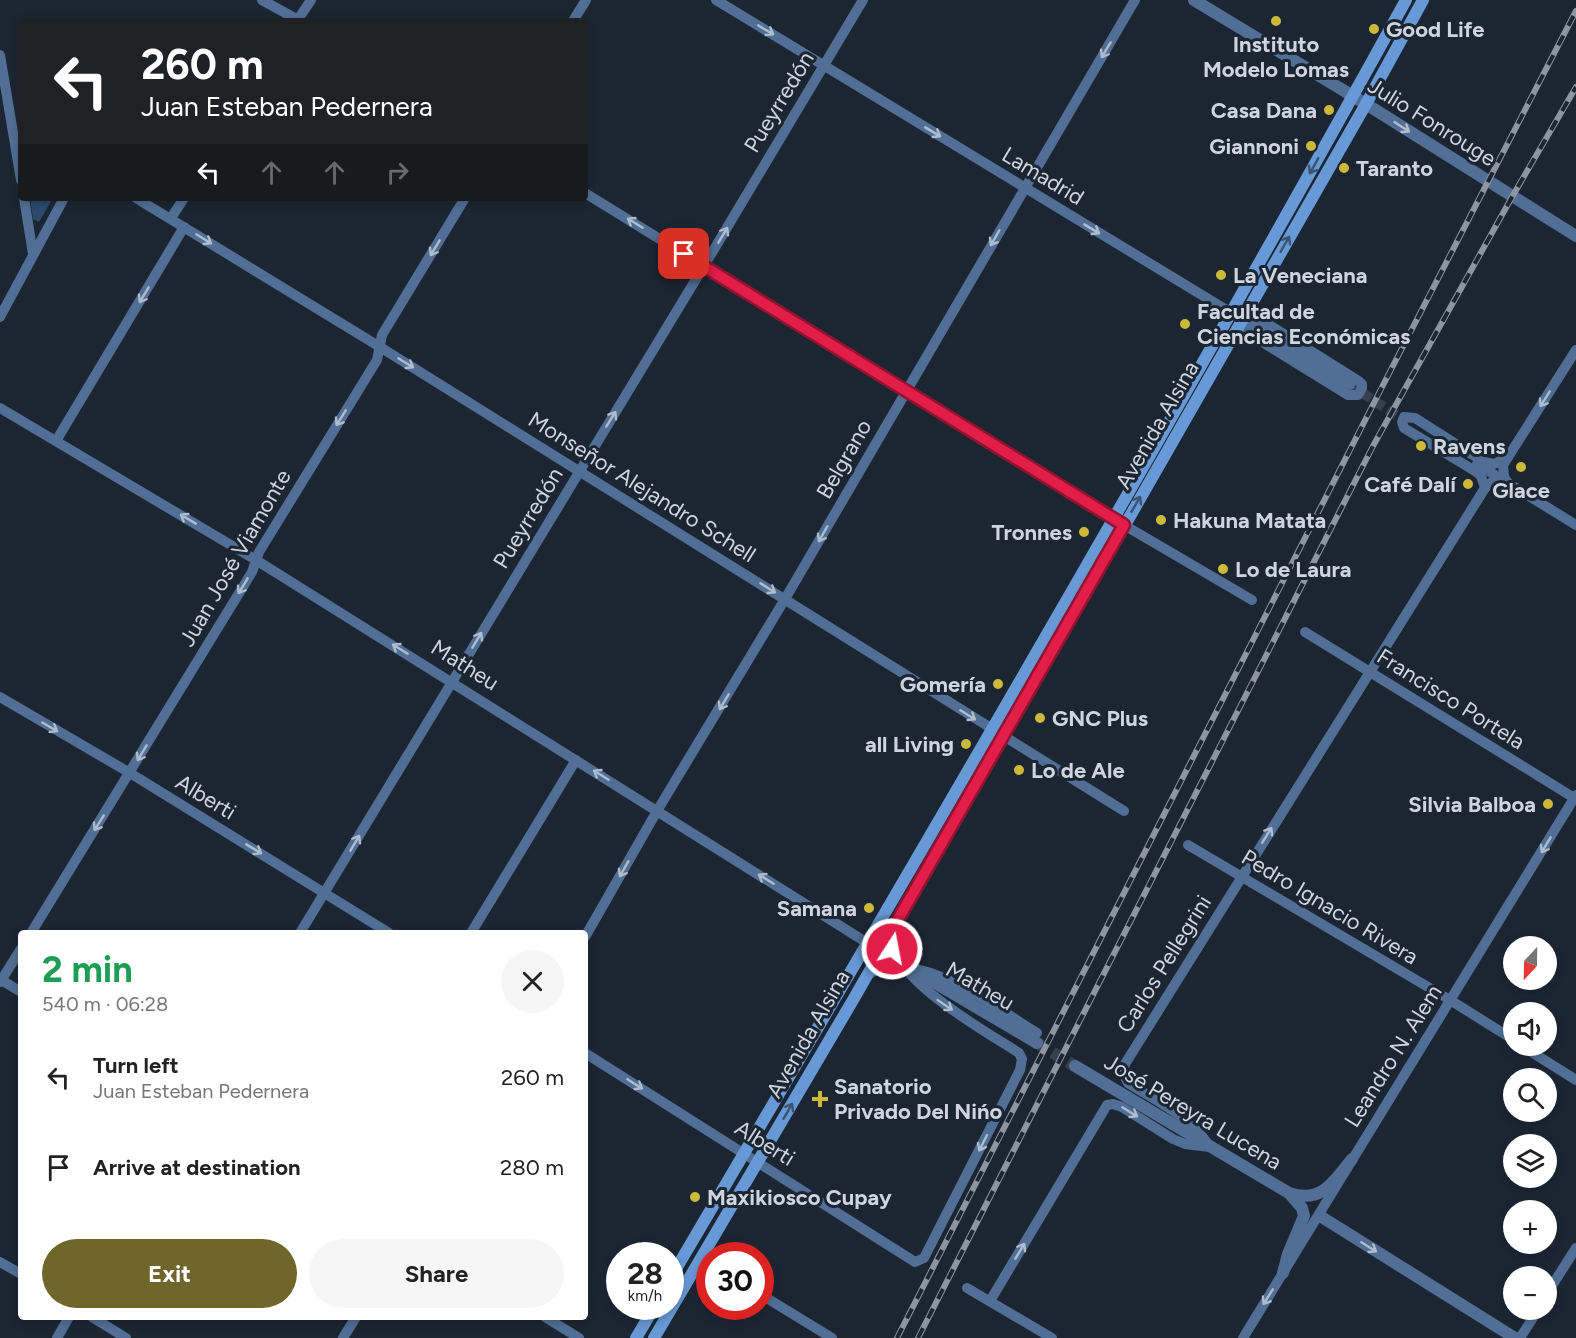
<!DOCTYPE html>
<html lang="en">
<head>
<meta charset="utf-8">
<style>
  :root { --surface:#fff; --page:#f6f6f6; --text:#222; --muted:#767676; --accent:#6f662c }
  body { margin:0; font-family:Figtree,sans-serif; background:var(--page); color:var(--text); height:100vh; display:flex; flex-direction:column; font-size:22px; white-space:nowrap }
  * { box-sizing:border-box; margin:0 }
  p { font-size:20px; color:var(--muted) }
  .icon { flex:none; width:33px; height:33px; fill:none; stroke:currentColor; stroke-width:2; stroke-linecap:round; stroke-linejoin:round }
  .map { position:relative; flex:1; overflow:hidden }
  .sheet { position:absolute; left:18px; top:930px; width:570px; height:390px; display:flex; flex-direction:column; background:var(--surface); border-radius:6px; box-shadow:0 3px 9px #0003 }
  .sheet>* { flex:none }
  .guide { position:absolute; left:18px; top:18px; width:570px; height:183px; border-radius:6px; box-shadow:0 3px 9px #0003; background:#202124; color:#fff; overflow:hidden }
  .needle { width:39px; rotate:202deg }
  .fabs { position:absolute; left:1503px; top:936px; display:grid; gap:12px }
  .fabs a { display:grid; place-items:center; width:54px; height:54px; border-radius:50%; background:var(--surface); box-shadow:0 3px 9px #0003; font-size:30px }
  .speed { position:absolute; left:606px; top:1242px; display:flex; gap:12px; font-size:30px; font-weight:700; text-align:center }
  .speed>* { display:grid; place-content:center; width:78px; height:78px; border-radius:50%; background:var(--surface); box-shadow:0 3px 9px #0003; line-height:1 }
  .speed small { font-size:15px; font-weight:400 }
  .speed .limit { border:9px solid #d22; background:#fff; color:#111 }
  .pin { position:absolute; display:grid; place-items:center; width:51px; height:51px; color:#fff; margin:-26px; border-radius:12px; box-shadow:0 3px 9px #0006 }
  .me { position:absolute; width:66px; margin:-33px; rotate:11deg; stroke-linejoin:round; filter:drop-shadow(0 0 4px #0008) }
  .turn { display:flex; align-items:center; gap:21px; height:126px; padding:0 24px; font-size:27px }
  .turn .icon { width:78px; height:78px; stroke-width:2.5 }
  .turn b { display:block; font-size:42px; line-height:51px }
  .lanes { display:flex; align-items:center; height:57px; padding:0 24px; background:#0003; justify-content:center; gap:30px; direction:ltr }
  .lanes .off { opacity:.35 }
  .round { display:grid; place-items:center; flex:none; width:63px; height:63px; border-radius:32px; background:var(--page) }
  .summary { display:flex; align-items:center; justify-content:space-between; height:102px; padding:0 24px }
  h1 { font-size:36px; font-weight:700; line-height:45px; color:#1e9e55 }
  .action { display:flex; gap:12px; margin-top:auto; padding:12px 24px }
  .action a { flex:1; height:69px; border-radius:36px; background:var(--accent); color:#fff; font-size:24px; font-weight:700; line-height:69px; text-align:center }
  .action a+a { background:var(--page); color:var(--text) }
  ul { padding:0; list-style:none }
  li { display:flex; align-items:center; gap:18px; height:90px; padding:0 24px }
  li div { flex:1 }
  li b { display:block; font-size:22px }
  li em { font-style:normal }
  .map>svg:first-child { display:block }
  .green { fill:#2d496d }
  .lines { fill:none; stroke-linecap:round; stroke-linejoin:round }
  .minor-tunnel { stroke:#37404d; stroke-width:10; stroke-dasharray:10 5; stroke-linecap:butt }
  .tertiary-tunnel { stroke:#37404d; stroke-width:12; stroke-dasharray:12 6; stroke-linecap:butt }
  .minor { stroke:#516f96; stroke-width:10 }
  .tertiary { stroke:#516f96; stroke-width:12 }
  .secondary { stroke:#6799d6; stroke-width:12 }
  .rail-casing { stroke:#8d95a0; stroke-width:6 }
  .rail { stroke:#1c2633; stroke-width:4; stroke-dasharray:11; stroke-linecap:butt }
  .oneway { stroke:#afbccc }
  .oneway2 { stroke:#3a5474 }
  .route-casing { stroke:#92132f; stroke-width:15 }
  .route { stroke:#e11d48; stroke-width:10 }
  .poi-dot { fill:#cdb938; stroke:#1c2633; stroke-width:2 }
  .labels { text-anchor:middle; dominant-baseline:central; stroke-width:6; stroke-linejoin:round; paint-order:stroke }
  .poi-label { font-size:22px; font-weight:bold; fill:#ced5de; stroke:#1c2633; text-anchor:start }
  .street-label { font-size:22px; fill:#ced5de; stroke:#1c2633 }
</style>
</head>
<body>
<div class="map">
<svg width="1576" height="1338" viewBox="0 0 1576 1338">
  <rect width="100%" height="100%" fill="#1c2633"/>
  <polygon class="green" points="30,198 53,198 39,222 33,219"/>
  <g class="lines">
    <polyline class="minor-tunnel" points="1350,385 1410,424"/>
    <polyline class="tertiary-tunnel" points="1037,1043 1075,1066"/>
    <g class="minor">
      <polyline points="262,0 300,21"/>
      <polyline points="716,0 1350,385"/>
      <polyline points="297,21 311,0"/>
      <polyline points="573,21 586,0"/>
      <polyline points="0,55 21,180"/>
      <polyline points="585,193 1124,525 1252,600"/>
      <polyline points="24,198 33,254"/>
      <polyline points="136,198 380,347 1124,811"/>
      <polyline points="171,218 184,198"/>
      <polyline points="0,317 64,198"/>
      <polyline points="1238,327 1348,395 1358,395 1362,388 1362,384 1357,380 1247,311"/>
      <polyline points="0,408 256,560 869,944"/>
      <polyline points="56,441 184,227"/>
      <polyline points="1477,464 1576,525"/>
      <polyline points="1508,483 1504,477 1503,465 1576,350"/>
      <polyline points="1485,488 1481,476 1475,471 1404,428 1402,422 1404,417 1415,418 1484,462 1494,464 1508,457"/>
      <polyline points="1305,632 1576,799"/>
      <polyline points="0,697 130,773 389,933"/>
      <polyline points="1188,845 1450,1000 1514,1040"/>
      <polyline points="31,933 252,572 259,552 377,360 382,335 465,198"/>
      <polyline points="300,933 704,266 863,0"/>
      <polyline points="471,933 576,760"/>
      <polyline points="585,937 657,811 785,599 1135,0"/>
      <path d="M 867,975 C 917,945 994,1007 1037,1033"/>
      <polyline points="0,979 21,992"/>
      <polyline points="0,982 21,949"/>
      <polyline points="1522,1046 1576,1080"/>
      <path d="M 585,1053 L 915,1262 L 924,1258 L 1020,1070 L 1022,1059 L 1019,1053 C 987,1032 882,975 892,931"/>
      <path d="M 1208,1144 C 1189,1116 1156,1101 1128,1083 L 1123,1073 L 1125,1064 L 1485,488 L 1493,481 L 1509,484"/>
      <polyline points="701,1258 710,1263"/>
      <polyline points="0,1262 21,1274"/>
      <polyline points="967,1288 1052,1338"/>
      <polyline points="760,1294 832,1338"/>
      <polyline points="1546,1295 1576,1248"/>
      <polyline points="990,1301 1107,1105 1113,1104 1122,1107 1173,1139 1185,1144 1210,1147"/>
      <polyline points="92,1317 126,1338"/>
      <polyline points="545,1317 579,1338"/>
      <polyline points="57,1338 69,1317"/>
      <polyline points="343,1338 356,1317"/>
      <polyline points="1243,1338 1576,795"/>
      <polyline points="1520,1338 1538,1310"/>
    </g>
    <g class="tertiary">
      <polyline points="1194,0 1366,104 1576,236"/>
      <polyline points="869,944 1037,1043"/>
      <path d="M 1075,1066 L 1289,1193 C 1322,1204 1333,1182 1352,1159"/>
      <polyline points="1320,1216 1515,1338"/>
      <polyline points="1283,1273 1288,1254 1304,1216 1302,1208 1290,1194"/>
    </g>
    <g class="secondary">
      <path d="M 670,1279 C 920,855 1168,431 1406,0"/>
      <polyline points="636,1338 655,1306"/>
      <polyline points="654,1338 853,1000 1366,104 1423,0"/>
    </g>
    <g class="rail-casing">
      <g id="rail">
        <polyline points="897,1338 1380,391 1576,11"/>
        <polyline points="918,1338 1373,446 1512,197 1576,87"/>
      </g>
    </g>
    <use href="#rail" class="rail"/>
  </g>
  <defs><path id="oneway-shaft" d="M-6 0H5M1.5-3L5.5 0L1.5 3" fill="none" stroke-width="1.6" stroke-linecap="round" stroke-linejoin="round" transform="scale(1.5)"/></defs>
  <g class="oneway">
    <use href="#oneway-shaft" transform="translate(766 30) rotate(31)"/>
    <use href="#oneway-shaft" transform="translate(1106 50) rotate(121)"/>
    <use href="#oneway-shaft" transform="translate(1402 127) rotate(33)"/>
    <use href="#oneway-shaft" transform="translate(933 132) rotate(31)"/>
    <use href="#oneway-shaft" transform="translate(635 223) rotate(-148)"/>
    <use href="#oneway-shaft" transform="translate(1092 229) rotate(31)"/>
    <use href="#oneway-shaft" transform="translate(723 235) rotate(-59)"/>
    <use href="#oneway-shaft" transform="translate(995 238) rotate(120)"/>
    <use href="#oneway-shaft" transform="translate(204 239) rotate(32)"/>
    <use href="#oneway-shaft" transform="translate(435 248) rotate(121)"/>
    <use href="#oneway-shaft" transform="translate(144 295) rotate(121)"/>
    <use href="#oneway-shaft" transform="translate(406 363) rotate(32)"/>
    <use href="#oneway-shaft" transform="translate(1545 399) rotate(122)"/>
    <use href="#oneway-shaft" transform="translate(341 418) rotate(122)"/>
    <use href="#oneway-shaft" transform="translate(611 419) rotate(-58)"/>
    <use href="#oneway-shaft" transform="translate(188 519) rotate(-149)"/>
    <use href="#oneway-shaft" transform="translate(823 534) rotate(120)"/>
    <use href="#oneway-shaft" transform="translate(243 586) rotate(121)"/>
    <use href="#oneway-shaft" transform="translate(768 588) rotate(32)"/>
    <use href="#oneway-shaft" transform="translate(477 640) rotate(-59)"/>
    <use href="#oneway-shaft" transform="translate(400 649) rotate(-148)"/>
    <use href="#oneway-shaft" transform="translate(724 702) rotate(121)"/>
    <use href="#oneway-shaft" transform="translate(968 715) rotate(32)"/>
    <use href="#oneway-shaft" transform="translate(50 727) rotate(30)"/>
    <use href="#oneway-shaft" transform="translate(142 753) rotate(121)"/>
    <use href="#oneway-shaft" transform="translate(601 775) rotate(-148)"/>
    <use href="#oneway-shaft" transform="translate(99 823) rotate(122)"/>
    <use href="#oneway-shaft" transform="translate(1267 835) rotate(-58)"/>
    <use href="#oneway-shaft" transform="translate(355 843) rotate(-59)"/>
    <use href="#oneway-shaft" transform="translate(1546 845) rotate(121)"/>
    <use href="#oneway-shaft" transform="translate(254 849) rotate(31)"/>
    <use href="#oneway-shaft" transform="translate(624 869) rotate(120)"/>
    <use href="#oneway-shaft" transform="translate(766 879) rotate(-148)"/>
    <use href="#oneway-shaft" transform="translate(945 1005) rotate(34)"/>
    <use href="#oneway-shaft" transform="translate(635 1084) rotate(32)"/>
    <use href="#oneway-shaft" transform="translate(1130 1112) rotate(32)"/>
    <use href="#oneway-shaft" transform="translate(983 1143) rotate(117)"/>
    <use href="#oneway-shaft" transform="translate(1369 1247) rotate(32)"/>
    <use href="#oneway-shaft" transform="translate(1020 1251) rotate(-59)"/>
    <use href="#oneway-shaft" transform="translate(1268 1297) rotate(122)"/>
  </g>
  <g class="oneway2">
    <use href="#oneway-shaft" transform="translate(1314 166) rotate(119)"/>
    <use href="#oneway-shaft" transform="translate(1285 244) rotate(-60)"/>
    <use href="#oneway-shaft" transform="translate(1136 504) rotate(-60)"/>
    <use href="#oneway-shaft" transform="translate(788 1111) rotate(-60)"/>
  </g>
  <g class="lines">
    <g class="route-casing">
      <path id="route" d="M 684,254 L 1124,525 L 900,916 C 893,928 889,936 892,949"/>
    </g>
    <use href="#route" class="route"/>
  </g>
  <g class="poi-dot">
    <circle cx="1276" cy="21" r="6"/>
    <circle cx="1374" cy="29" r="6"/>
    <circle cx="1329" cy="110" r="6"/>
    <circle cx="1311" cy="146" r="6"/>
    <circle cx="1344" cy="168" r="6"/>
    <circle cx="1221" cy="275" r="6"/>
    <circle cx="1185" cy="324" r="6"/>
    <circle cx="1421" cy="446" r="6"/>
    <circle cx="1521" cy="467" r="6"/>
    <circle cx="1468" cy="484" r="6"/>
    <circle cx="1161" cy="520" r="6"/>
    <circle cx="1084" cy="532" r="6"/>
    <circle cx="1223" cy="569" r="6"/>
    <circle cx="998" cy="684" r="6"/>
    <circle cx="1040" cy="718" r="6"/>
    <circle cx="966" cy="744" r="6"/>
    <circle cx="1019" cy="770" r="6"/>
    <circle cx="1548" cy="804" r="6"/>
    <circle cx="869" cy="908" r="6"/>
    <path d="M817 1090h6v6h6v6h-6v6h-6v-6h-6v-6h6z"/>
    <circle cx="695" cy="1197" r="6"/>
  </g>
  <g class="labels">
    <g class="poi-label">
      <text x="1386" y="29">Good Life</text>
      <text x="1276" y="44" text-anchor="middle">Instituto<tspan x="1276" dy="25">Modelo Lomas</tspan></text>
      <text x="1317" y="110" text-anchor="end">Casa Dana</text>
      <text x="1299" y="146" text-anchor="end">Giannoni</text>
      <text x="1356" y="168">Taranto</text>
      <text x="1233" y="275">La Veneciana</text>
      <text x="1197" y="311">Facultad de<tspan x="1197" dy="25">Ciencias Económicas</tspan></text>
      <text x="1433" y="446">Ravens</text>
      <text x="1456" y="484" text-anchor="end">Café Dalí</text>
      <text x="1521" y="490" text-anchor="middle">Glace</text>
      <text x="1173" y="520">Hakuna Matata</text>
      <text x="1072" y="532" text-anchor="end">Tronnes</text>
      <text x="1235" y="569">Lo de Laura</text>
      <text x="986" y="684" text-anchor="end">Gomería</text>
      <text x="1052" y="718">GNC Plus</text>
      <text x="954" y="744" text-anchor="end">all Living</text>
      <text x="1031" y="770">Lo de Ale</text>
      <text x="1536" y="804" text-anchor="end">Silvia Balboa</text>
      <text x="857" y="908" text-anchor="end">Samana</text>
      <text x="834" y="1086">Sanatorio<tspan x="834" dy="25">Privado Del Nińo</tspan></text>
      <text x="707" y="1197">Maxikiosco Cupay</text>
    </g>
    <g class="street-label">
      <text transform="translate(779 102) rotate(-59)">Pueyrredón</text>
      <text transform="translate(1432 122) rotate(32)">Julio Fonrouge</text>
      <text transform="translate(1043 176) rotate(31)">Lamadrid</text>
      <text transform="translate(1157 425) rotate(-60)">Avenida Alsina</text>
      <text transform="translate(844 459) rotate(-60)">Belgrano</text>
      <text transform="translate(642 487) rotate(32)">Monseñor Alejandro Schell</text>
      <text transform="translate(528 518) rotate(-59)">Pueyrredón</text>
      <text transform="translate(235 558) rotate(-60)">Juan José Viamonte</text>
      <text transform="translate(465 665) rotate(32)">Matheu</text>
      <text transform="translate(1451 699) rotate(32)">Francisco Portela</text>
      <text transform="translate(206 797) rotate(31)">Alberti</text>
      <text transform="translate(1330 907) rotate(31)">Pedro Ignacio Rivera</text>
      <text transform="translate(1164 964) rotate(-58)">Carlos Pellegrini</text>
      <text transform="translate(980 986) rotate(30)">Matheu</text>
      <text transform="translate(808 1034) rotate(-60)">Avenida Alsina</text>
      <text transform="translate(1393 1056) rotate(-58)">Leandro N. Alem</text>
      <text transform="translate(1193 1112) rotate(31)">José Pereyra Lucena</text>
      <text transform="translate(765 1143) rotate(32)">Alberti</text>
    </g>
  </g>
</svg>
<div class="fabs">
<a><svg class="needle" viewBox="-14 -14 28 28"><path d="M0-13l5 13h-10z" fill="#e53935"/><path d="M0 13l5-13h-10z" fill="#767676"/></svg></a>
<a><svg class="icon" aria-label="sound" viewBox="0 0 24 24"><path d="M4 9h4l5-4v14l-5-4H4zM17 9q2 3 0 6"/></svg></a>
<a><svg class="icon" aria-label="search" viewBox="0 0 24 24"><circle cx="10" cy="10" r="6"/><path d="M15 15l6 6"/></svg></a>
<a><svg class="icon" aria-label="layers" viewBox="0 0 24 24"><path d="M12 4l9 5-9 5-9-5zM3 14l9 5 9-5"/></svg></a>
<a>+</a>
<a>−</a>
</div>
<div class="speed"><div>28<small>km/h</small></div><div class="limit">30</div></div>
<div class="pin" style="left:684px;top:254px;background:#d93025"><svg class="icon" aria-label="arrive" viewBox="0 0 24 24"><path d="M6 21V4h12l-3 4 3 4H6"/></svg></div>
<svg class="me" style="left:892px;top:949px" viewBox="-20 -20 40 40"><circle r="17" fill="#e11d48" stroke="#fff" stroke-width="3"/><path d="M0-11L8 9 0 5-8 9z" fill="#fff"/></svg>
<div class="guide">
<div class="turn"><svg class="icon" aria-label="left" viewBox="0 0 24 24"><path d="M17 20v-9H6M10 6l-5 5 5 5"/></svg><div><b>260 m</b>Juan Esteban Pedernera</div></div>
<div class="lanes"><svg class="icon" aria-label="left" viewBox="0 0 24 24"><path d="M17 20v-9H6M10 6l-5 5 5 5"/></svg><svg class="icon off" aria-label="ahead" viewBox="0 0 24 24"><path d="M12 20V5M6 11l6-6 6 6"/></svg><svg class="icon off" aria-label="ahead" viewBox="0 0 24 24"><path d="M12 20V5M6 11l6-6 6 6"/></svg><svg class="icon off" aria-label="right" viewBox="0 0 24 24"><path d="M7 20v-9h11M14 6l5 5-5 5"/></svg></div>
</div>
<section class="sheet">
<div class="summary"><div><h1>2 min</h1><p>540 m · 06:28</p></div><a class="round"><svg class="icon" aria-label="close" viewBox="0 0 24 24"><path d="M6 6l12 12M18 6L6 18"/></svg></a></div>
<ul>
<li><svg class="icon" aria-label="left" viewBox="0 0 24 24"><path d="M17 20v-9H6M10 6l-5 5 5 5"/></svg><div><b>Turn left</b><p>Juan Esteban Pedernera</p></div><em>260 m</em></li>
<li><svg class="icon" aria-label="arrive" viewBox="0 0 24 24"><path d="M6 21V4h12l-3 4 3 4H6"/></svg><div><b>Arrive at destination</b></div><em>280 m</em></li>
</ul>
<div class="action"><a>Exit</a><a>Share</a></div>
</section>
</div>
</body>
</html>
